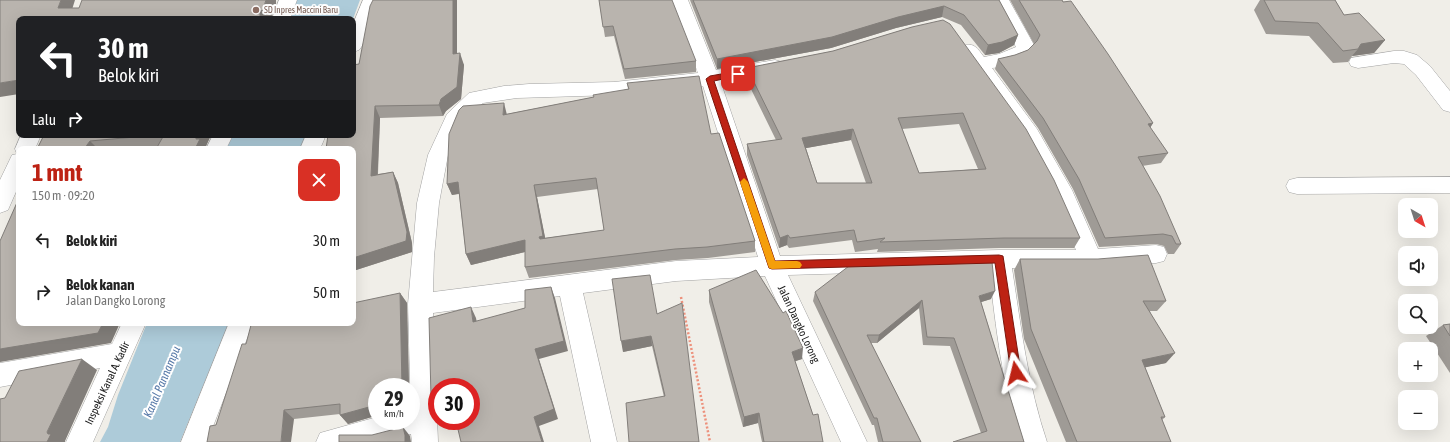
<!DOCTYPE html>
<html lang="id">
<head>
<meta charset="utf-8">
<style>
  :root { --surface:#fff; --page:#f2f2f2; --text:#222; --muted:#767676; --accent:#bd2214 }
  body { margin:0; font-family:"Asap Condensed",sans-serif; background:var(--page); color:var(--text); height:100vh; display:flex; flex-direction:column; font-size:15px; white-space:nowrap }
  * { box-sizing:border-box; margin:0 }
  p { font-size:13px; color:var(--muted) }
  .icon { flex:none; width:22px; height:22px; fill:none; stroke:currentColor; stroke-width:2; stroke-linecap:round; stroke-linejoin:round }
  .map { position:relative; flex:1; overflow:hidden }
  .drawer { position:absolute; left:16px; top:146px; width:340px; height:180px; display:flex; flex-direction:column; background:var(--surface); border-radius:8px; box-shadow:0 4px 16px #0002 }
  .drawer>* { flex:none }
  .hud { position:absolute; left:16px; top:16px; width:340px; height:122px; border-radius:8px; box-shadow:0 4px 16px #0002; background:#202124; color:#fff; overflow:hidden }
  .needle { width:26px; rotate:141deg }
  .buttons { position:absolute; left:1398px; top:198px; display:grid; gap:8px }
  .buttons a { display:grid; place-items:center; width:40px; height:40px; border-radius:8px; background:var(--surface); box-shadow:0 4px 16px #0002; font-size:20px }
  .speed { position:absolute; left:368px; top:378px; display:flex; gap:8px; font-size:20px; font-weight:700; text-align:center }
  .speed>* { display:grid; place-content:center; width:52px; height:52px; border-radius:50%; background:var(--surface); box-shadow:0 4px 16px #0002; line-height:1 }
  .speed small { font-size:10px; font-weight:400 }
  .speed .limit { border:6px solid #d22; background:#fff; color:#111 }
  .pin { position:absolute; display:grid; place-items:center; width:34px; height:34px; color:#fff; margin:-17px; border-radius:8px; box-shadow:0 2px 6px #0006 }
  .me { position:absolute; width:44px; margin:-22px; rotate:350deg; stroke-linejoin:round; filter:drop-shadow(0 0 3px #0008) }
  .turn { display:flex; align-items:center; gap:14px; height:84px; padding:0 16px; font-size:18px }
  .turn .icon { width:52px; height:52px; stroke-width:2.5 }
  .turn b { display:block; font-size:28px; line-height:34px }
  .then { display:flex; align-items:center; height:38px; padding:0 16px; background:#0003; gap:8px; font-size:15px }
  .round { display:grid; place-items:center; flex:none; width:42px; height:42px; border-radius:8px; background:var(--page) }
  .headline { display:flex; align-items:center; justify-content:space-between; height:68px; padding:0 16px }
  h1 { font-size:24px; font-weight:700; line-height:30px; color:var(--accent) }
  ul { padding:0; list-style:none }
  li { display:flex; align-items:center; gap:12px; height:52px; padding:0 16px }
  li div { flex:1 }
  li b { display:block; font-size:15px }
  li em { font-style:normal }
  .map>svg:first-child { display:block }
  .water { fill:#adcbd9 }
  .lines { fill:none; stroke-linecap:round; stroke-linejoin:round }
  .minor-casing { stroke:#a2a2a2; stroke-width:1 }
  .path { stroke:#ed917c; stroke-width:2.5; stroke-dasharray:2 2; stroke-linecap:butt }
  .minor { fill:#fff; fill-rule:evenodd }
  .wall { fill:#9f9b96; fill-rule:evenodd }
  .shaded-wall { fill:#827e7a }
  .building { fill:#b9b4ae; stroke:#827e7a; fill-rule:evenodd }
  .route { fill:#bd2214; stroke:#7b160d }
  .slow { fill:#f59e0b }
  .education-dot { fill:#8d6e63; stroke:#fff; stroke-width:1.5 }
  .labels { text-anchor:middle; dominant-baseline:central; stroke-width:4; stroke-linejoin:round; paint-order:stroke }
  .far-education-label { font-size:9px; fill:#785e54; stroke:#fff; text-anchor:start }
  .street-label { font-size:11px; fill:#212121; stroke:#fff }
  .water-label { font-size:12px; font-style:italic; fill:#5578a8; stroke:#fff }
</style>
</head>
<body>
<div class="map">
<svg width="1450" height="442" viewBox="0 0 1450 442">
  <rect width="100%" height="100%" fill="#f0eee8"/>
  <g class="water">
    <polygon points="295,0 360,0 353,19 286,19"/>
    <polygon points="233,135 307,135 301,149 226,149"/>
    <polygon points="147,323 229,323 180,442 100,442 108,427 118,395"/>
  </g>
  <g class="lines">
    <g class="minor-casing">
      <g id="minor">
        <polygon points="279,0 297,0 290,19 272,19"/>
        <polygon points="363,0 381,0 362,46 359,50 353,52 353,24"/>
        <path d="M 670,0 L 688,0 L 716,70 L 775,60 L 782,62 L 784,66 L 782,70 L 775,72 L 721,83 L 780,256 L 999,250 L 1076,250 L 1050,190 L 1022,138 L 960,50 L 963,46 C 974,42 977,48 984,57 L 999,54 L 1016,47 L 991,0 L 1009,0 L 1034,45 C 1031,61 1006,66 992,68 L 1037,129 L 1072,190 L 1098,249 L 1156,245 L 1164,247 L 1167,254 L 1164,261 L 1156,263 L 1091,268 L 1012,268 C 1021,327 1028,386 1047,442 L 1021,442 C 1002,385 996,328 989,269 L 788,275 L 867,442 L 841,442 L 765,276 L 676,281 L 583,293 L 617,442 L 591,442 L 560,296 L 433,313 L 438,442 L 412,442 L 411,434 L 379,442 L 316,442 L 320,433 L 377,417 L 377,421 L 411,421 L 408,304 L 417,203 L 428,155 L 447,114 L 469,93 L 504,86 L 529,84 L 614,82 L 698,73 ZM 703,86 L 758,257 L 676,261 L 433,292 L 434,257 L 439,203 L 448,155 L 462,123 L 483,103 L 517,98 L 614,95 Z"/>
        <polygon points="1394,51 1404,51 1417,55 1430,66 1450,91 1450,112 1443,110 1416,75 1404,64 1394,63 1358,68 1351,66 1349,62 1351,58"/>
        <polygon points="21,135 41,135 35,149 19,149 19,185 8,210 0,213 0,180 12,155 17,154 15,149"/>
        <polygon points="213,135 233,135 226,149 206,149"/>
        <polygon points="306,135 326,135 320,149 300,149"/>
        <polygon points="1450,177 1450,193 1297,194 1289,192 1286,186 1289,180 1297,178"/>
        <polygon points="122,323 146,323 93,442 66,442 100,368 0,387 0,363 112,344"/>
        <polygon points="229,323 253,323 207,442 181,442"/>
      </g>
    </g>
    <polyline class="path" points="681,297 710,442"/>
    <use href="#minor" class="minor"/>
  </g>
  <g class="wall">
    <polygon points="599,0 696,61 696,72 625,79 614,36 605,37"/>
    <polygon points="690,0 999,0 1018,35 1014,45 999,53 985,55 961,25 942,17 896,28 831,48 717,69"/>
    <polygon points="1010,0 1062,0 1153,123 1150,128 1168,153 1161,163 1142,166 1181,244 1174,254 1168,254 1164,246 1156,244 1099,247 1073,189 1038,128 995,69 998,59 1015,55 1028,50 1034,44"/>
    <polygon points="1260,0 1335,0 1344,15 1385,40 1374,53 1352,56 1348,62 1333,63 1309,36 1266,34 1254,10"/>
    <path d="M 912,27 L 1080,238 L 1074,248 L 999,248 L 877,252 L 878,249 L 855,252 L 852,240 L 789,248 L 787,245 L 779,248 L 747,155 L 747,144 L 776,140 L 746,79 L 747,68 L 833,51 ZM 959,124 L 978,169 L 919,173 L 902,129 ZM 851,140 L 866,183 L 817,183 L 806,148 Z"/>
    <polygon points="457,54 464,65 461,99 446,111 443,116 380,118 378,174 393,172 398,183 412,243 412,252 353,271 359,64"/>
    <path d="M 627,83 L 711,134 L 755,241 L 755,252 L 708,258 L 676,260 L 529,278 L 525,267 L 525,252 L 471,265 L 466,254 L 459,194 L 452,195 L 447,184 L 507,114 L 594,97 L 628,89 ZM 598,189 L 604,230 L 545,238 L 537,197 Z"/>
    <polygon points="44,135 211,135 206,146 208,149 156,149 157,147 139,149 37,149"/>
    <polygon points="1020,259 1166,301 1157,311 1150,311 1166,363 1145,367 1165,417 1162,420 1171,442 1066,442 1024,339 1014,270"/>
    <polygon points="709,290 802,359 795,361 813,415 823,442 762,442 758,423 743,427 709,302"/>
    <polygon points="815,292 991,299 981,302 1024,442 981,433 950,346 923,345 919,308 877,343 871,343 921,442 878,442 874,425 872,425 813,301"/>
    <polygon points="400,293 407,303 409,387 377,387 377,418 375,416 348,424 340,415 340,414 294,419 216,425 246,344"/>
    <polygon points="657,314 699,442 664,397 652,346 623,352"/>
    <polygon points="1450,324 1450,373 1426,336 1443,325"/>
  </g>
  <g class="shaded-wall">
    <polygon points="61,0 75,0 69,19 58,8"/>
    <polygon points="266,0 276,0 276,4 272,15 275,19 260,19 260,11 264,6"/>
    <polygon points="453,0 457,0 457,66 453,54"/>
    <polygon points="944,6 942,17 896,28 831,48 717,69 717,59"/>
    <polygon points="1018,35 1014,45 999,53 985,55 988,45"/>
    <polygon points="1385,40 1374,53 1352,56 1358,49 1361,44"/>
    <polygon points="460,53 464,65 461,99 446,111 443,116 439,105"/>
    <polygon points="19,80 19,94 0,97 0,83"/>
    <polygon points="504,103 507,115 503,115"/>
    <polygon points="375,106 380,118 377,187 371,176"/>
    <polygon points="1153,123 1146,134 1148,124"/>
    <polygon points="853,129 851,140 801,149 802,138"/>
    <polygon points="196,135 211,135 206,146 208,149 195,149 196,137"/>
    <polygon points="90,141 98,149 85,149 87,145"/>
    <polygon points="393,172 398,183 412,243 412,252 353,271 353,258"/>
    <polygon points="458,182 462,193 452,195 447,184"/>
    <polygon points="534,185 537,197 547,247 543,248 539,237"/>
    <polygon points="788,235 787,245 779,248 780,238"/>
    <polygon points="525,240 529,251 471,265 466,254"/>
    <polygon points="551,287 555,298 568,351 539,359 558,419 539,426 544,442 542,442 534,417 535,349"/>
    <polygon points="995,291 991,299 975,304 979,296"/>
    <polygon points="400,293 407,303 409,387 402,387"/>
    <polygon points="922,300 919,308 877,343 879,335"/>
    <polygon points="471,307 476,318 479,333 473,322"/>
    <polygon points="103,323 120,323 111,343 0,362 0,349"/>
    <polygon points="651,336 652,346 623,352 621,341"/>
    <polygon points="803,348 802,359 790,363 792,352"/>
    <polygon points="1175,353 1166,363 1133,370 1142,360"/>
    <polygon points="82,359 97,370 65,441 65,442 47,442 47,432"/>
    <polygon points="437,395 437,405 431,397"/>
    <polygon points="369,407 371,411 375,416 348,424 340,415"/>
    <polygon points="284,410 294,419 291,442 281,442"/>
    <polygon points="759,413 758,423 743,427 744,417"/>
    <polygon points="403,427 410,436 411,442 405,442"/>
  </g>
  <g class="building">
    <polygon points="0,0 61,0 58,8 79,8 82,0 266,0 264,6 269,9 260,11 260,19 228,19 228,17 219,19 19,19 19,80 0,83"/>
    <polygon points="373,0 453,0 453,54 460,53 457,87 441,99 439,105 375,106 371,176 393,172 407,232 406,241 353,258 353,149 326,149 328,135 353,135 353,65 359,64 370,6"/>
    <polygon points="599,0 672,0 696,61 624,69 613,26 603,27"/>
    <polygon points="693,0 999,0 1018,35 1002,42 988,45 964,15 944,6 898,17 832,37 717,59"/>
    <polygon points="1019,0 1062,0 1063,2 1071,1 1108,54 1153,123 1148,124 1168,153 1138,157 1160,196 1181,244 1176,244 1172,236 1163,234 1105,238 1079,179 1043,118 998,59 1015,55 1028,50 1037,41 1040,35"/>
    <polygon points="1264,0 1335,0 1344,15 1359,13 1385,40 1361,44 1358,49 1343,51 1318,23 1275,21"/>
    <path d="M 943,20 L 950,24 L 1026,129 L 1054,180 L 1080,238 L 1004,238 L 880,242 L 885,238 L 857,242 L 854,230 L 790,238 L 788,235 L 780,238 L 747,144 L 782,139 L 747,68 L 833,51 L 912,27 ZM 963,113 L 986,169 L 919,173 L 898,118 ZM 853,129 L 872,183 L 817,183 L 802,138 Z"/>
    <path d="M 699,76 L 711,134 L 719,133 L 755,241 L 707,247 L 675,249 L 525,267 L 525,240 L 466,254 L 458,182 L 447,184 L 449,134 L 459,110 L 463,106 L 504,103 L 503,115 L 594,97 L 593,95 L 629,89 L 627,83 ZM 596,178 L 604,230 L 540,239 L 539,237 L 543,236 L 534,185 Z"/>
    <polygon points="44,135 157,135 90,141 87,145 85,149 37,149"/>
    <polygon points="164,135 196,135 196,139 200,139 195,149 156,149"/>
    <polygon points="19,198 19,323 103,323 98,333 0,349 0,241"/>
    <polygon points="1148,255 1166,301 1143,301 1175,353 1142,360 1165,417 1161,417 1171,442 1077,442 1031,329 1020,259 1098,259"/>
    <polygon points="992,262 995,291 979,296 1024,442 953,442 987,431 954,338 927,337 922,300 879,335 867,335 921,442 883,442 877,418 874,418 815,292 849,266"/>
    <polygon points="756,270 783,313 786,311 803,348 792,352 813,415 818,414 823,442 764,442 759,413 744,417 709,290"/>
    <polygon points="650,275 657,314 682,303 699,442 629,442 626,403 665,396 651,336 621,341 612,279"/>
    <polygon points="551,287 564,341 535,349 554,409 534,417 542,442 461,442 456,421 471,421 471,387 437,387 437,395 431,397 429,318 471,307 473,322 525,308 525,290"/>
    <polygon points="400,293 402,387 377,387 377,411 371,411 369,407 340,415 340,404 284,410 281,442 207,442 210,426 216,425 242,344 246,344 251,325 263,323 353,323 353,303"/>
    <polygon points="1450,324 1450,336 1443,325"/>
    <polygon points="82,359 47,432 48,434 51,434 47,442 0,442 0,399 5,398 19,371"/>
    <polygon points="403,427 405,435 405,442 339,442 339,435 372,435"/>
  </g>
  <polygon class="route" points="738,71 741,72 741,75 714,81 775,261 999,255 1003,256 1021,373 1019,376 1016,378 1012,376 1011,373 995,263 772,269 769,268 706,79 710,76"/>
  <polygon class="slow" points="744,178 748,182 775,261 797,261 800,262 802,265 800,268 772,269 769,268 740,182"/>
  <circle class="education-dot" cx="256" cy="10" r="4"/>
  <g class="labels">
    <g class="far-education-label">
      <text x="264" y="10">SD Inpres Maccini Baru</text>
    </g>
    <g class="street-label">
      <text transform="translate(799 324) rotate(65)">Jalan Dangko Lorong</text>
      <text transform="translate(107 383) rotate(-65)">Inspeksi Kanal A. Kadir</text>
    </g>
    <g class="water-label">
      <text transform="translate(162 382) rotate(-67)">Kanal Pannampu</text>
    </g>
  </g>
</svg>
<div class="buttons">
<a><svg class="needle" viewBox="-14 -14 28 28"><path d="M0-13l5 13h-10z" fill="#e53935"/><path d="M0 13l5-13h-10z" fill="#767676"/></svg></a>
<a><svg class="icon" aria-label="sound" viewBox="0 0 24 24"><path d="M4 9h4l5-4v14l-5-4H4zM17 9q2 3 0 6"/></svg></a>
<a><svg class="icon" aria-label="search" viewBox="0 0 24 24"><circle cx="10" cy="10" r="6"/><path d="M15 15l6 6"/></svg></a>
<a>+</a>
<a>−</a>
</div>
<div class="speed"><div>29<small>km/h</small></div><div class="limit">30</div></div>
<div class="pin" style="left:738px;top:74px;background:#d93025"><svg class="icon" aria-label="arrive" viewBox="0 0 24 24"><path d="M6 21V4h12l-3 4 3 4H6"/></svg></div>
<svg class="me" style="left:1016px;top:373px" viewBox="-20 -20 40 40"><path d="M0-17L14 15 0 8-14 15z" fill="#bd2214" stroke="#fff" stroke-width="4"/></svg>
<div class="hud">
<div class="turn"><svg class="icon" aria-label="left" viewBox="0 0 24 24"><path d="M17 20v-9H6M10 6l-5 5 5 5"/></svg><div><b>30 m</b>Belok kiri</div></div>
<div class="then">Lalu<svg class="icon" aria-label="right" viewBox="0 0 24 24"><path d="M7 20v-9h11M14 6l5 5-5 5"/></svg></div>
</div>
<section class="drawer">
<div class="headline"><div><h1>1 mnt</h1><p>150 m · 09:20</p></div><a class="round" style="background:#d93025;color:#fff"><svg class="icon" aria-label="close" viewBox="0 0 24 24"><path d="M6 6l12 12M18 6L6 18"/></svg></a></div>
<ul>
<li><svg class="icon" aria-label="left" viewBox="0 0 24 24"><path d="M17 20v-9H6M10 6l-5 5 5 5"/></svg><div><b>Belok kiri</b></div><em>30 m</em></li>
<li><svg class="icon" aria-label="right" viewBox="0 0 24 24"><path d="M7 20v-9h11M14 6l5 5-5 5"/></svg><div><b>Belok kanan</b><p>Jalan Dangko Lorong</p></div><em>50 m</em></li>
</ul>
</section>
</div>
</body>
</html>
